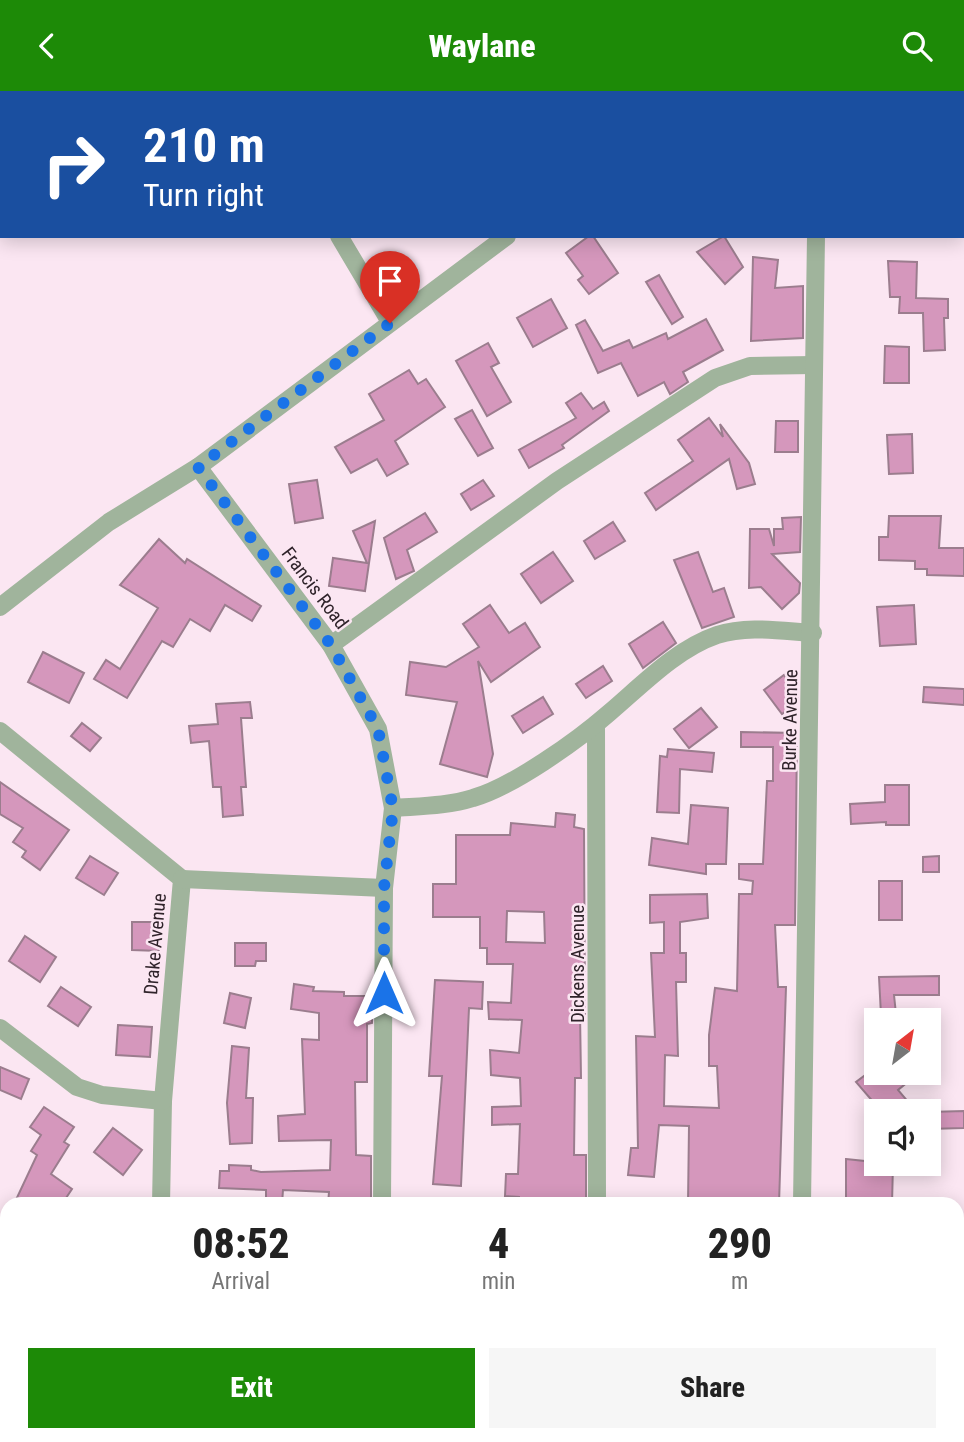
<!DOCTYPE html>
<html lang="en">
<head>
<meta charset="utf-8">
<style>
  :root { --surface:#fff; --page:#f6f6f6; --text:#222; --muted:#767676; --accent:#1d8a07 }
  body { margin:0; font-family:"Roboto Condensed",sans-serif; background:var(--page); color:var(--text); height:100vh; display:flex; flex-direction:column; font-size:26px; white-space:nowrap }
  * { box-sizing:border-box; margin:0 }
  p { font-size:23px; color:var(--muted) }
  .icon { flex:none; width:38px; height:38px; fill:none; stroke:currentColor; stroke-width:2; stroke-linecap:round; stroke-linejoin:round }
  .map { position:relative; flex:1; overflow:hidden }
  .details { position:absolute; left:0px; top:1106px; width:964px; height:245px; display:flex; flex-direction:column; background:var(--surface); border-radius:21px 21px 0 0; box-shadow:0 4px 18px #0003 }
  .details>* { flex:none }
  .banner { position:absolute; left:0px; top:0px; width:964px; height:147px; box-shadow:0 4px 18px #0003; background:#1a4fa0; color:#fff; overflow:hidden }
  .needle { width:46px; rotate:31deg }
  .fabs { position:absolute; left:864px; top:917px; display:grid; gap:14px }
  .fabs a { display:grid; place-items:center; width:77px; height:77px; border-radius:0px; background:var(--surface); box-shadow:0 4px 18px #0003; font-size:35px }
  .pin { position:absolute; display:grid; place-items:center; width:60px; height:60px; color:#fff; margin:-72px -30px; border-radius:50% 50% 50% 0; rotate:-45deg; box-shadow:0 0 7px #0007 }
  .pin .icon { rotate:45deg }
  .me { position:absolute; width:77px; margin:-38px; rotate:0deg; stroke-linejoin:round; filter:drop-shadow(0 0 5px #0008) }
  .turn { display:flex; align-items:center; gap:24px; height:147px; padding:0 28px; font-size:32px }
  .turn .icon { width:91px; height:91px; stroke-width:2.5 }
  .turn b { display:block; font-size:49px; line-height:60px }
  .eta { display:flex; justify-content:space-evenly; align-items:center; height:119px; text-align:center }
  .eta b { font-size:42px; font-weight:800; line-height:49px }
  .primary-button { display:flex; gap:14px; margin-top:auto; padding:14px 28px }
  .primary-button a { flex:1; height:80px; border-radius:0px; background:var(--accent); color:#fff; font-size:28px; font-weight:800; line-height:80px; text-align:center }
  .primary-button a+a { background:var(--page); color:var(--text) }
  header { display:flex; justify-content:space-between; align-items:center; height:91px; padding:0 28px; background:var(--accent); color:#fff; font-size:32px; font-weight:800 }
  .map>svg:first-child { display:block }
  .building { fill:#d597bc; stroke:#9b7d8e; stroke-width:2; fill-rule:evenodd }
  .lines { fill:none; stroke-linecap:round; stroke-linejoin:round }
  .minor { stroke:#a0b49c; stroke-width:18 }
  .route { stroke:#1a73e8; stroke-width:12; stroke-dasharray:0 21.6 }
  .labels { text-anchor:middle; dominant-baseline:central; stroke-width:5; stroke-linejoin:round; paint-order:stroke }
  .street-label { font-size:19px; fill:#2f232a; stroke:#fbe6f2 }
</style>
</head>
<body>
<header><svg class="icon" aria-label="back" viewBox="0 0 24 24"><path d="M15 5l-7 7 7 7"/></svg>Waylane<svg class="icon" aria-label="search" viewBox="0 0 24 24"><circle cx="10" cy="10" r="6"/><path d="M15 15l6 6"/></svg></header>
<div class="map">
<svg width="964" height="1351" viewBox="0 0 964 1351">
  <rect width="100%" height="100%" fill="#fbe6f2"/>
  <g class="building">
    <polygon points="589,145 593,145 618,182 589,203 578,189 583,185 566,162"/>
    <polygon points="724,145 743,176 725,193 697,161"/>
    <polygon points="753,166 778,169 775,197 803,195 803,247 751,250"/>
    <polygon points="888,170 917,171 916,207 948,208 948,227 944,227 945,259 924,260 923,222 899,222 900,206 890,206"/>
    <polygon points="659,184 683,226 672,233 646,191"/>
    <polygon points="551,208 567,237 533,256 517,227"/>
    <polygon points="706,228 723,259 683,281 688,291 670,303 664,291 638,305 621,272 598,282 576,234 585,229 603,260 629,249 633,257 666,242 668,248"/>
    <polygon points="488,252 499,272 491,276 511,311 487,325 456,270"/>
    <polygon points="885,255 909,256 909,292 884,292"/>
    <polygon points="409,279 418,293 426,288 445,316 395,350 408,373 387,385 377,368 351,382 335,356 384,329 369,303"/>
    <polygon points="581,302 593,318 604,311 609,320 562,354 564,357 529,377 519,359 576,327 566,312"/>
    <polygon points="472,319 493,357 478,365 455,328"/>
    <polygon points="709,327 723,346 720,333 749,372 755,393 737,398 729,368 656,419 645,402 693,370 678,349"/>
    <polygon points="776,330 798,330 798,361 775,361"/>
    <polygon points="912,343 913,382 889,383 887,344"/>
    <polygon points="317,389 323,427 295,432 289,393"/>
    <polygon points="483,389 494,405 471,419 461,403"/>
    <polygon points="425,422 437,441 407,459 414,480 396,488 384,447"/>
    <polygon points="889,425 941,425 939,457 964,457 964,485 927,484 927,478 915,478 915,470 879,469 879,446 888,446"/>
    <polygon points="801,426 800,461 772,463 800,492 799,502 782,518 761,496 749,497 750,438 769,438 774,455 774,438 783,438 782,427"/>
    <polygon points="375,430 365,500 329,495 333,467 367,472 353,440"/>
    <polygon points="613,431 625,450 595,468 584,450"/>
    <polygon points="159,448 185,472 187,468 261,515 252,530 225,514 210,540 190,528 173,556 162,550 127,607 94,588 106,569 120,578 158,517 120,494"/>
    <polygon points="553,461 573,490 541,512 521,483"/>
    <polygon points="698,461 713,501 724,497 734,526 702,537 674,469"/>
    <polygon points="490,514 509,542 525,532 540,556 491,591 478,570 493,663 487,686 440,673 457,611 406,604 410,571 446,576 479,556 463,533"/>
    <polygon points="914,514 916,553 880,555 877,516"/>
    <polygon points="663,531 676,552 643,577 629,553"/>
    <polygon points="43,561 84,582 69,612 28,591"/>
    <polygon points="603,575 612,590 586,607 576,593"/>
    <polygon points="784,584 798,603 798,611 782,623 764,599"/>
    <polygon points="924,596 964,598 964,614 923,611"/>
    <polygon points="543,606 553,623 523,642 512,625"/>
    <polygon points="250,611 252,627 241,627 246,696 241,696 243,724 223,726 221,696 213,696 209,650 191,652 189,635 218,633 216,613"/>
    <polygon points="701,617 717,636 689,657 674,638"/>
    <polygon points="82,632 101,647 90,660 71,645"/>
    <polygon points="741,641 797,642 795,834 775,834 778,896 786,896 779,1113 688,1113 689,1035 659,1034 654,1086 628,1084 631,1057 638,1057 636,945 655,946 651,862 664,862 664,831 650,832 650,804 707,803 708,827 680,831 680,862 686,862 686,891 676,891 678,965 665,964 664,1015 719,1017 717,975 709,975 709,944 715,897 737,900 739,803 752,803 753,790 739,788 739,773 763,773 767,690 773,690 773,656 741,656"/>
    <polygon points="668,658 714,662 712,681 680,678 679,722 657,721 660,665 667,666"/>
    <polygon points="0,691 69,739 40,779 22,766 26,760 13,751 23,737 0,723"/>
    <polygon points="885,694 909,694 909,734 886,734 886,731 851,733 850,713 885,711"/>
    <polygon points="691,714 728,717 726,773 706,773 706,783 649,774 652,747 688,753"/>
    <path d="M 556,722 L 575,724 L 574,736 L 584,738 L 585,923 L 580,922 L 581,987 L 575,987 L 574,1064 L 586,1064 L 586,1113 L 519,1113 L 519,1106 L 505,1105 L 506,1083 L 518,1083 L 520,1033 L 492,1034 L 492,1016 L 521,1015 L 520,987 L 491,984 L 490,959 L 519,962 L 522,929 L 489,928 L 488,911 L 511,912 L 513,873 L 487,873 L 487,857 L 480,857 L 480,826 L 433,826 L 433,793 L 456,793 L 456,744 L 510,744 L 511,732 L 555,736 ZM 507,820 L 544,821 L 545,852 L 506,851 Z"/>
    <polygon points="90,765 118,782 104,804 76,787"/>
    <polygon points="939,765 939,781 923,781 923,766"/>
    <rect x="879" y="790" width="23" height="39"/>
    <polygon points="132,831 160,831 159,860 132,859"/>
    <polygon points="25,845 56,866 40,891 9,870"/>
    <polygon points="235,852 266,852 266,870 256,870 255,875 235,875"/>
    <polygon points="939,885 939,904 894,904 896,923 881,924 879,886"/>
    <polygon points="435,889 483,891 482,918 469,917 461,1095 433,1093 442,985 429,985"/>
    <polygon points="294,893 314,896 313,900 344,901 344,905 372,905 372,932 367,933 367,991 355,991 356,1064 371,1065 371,1113 328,1113 329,1101 283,1099 282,1113 266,1113 266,1099 219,1097 220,1080 229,1080 229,1074 251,1075 251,1079 261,1081 330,1079 331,1049 279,1050 278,1025 305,1023 302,948 319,949 319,922 291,918"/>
    <polygon points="61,896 91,916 78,935 48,915"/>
    <polygon points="230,902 251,907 245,937 224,932"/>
    <polygon points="118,934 152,936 150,966 116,964"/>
    <polygon points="232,955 249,957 246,1007 253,1007 252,1052 230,1053 227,1012"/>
    <polygon points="0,976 29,988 21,1008 0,999"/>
    <polygon points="868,982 919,982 898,999 910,1013 901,1020 881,1020 856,991"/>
    <polygon points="44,1016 74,1036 64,1051 69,1054 51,1083 72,1098 62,1113 14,1113 37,1064 31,1060 41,1044 30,1036"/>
    <polygon points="964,1020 964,1037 929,1038 929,1021"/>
    <polygon points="113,1037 142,1059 123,1084 94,1061"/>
    <polygon points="846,1068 893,1073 892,1113 846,1112"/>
  </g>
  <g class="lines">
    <g class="minor">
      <polyline points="259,0 260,2"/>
      <polyline points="776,0 777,2"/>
      <polyline points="709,2 711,0"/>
      <polyline points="339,145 390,231"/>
      <polyline points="198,376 331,554 378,638 393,717 384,797 382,1113"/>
      <polyline points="0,516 109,431 198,376 507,145"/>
      <polyline points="331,554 557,390 715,287 750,275 814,274"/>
      <polyline points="596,633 597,1113"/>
      <polyline points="0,640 182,788 163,1010 161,1113"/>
      <path d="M 393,717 C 419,715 448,715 473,707 C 512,696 577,650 609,622 C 641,595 676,558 717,544 C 747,534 781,540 813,542"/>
      <polyline points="182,788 384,797"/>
      <polyline points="0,937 77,996 102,1004 163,1010"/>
      <polyline points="802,1113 816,145"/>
      <polyline points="0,1213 7,1217"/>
      <polyline points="957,1251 964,1251"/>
      <polyline points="684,1351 684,1344"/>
    </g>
  </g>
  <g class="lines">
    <polyline class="route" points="384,902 384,797 393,718 378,638 331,554 198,376 390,232"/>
  </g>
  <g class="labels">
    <g class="street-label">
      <text transform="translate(315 497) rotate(53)">Francis Road</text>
      <text transform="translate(790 629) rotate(-89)">Burke Avenue</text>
      <text transform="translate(155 853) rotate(-85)">Drake Avenue</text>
      <text transform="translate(577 873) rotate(-90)">Dickens Avenue</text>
    </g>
  </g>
</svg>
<div class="fabs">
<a><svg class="needle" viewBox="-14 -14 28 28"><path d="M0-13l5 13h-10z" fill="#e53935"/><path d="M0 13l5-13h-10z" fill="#767676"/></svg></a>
<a><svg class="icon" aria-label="sound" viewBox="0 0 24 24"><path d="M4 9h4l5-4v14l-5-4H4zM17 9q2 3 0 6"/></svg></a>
</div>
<div class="pin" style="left:390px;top:232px;background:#d93025"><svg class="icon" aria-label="arrive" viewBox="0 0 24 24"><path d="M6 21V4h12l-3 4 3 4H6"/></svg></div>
<svg class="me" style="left:384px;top:902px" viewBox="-20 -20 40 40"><path d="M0-17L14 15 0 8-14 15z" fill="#1a73e8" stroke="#fff" stroke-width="4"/></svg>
<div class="banner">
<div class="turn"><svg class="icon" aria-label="right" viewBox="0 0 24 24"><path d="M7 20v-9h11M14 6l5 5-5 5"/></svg><div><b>210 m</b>Turn right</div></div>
</div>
<section class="details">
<div class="eta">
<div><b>08:52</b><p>Arrival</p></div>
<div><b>4</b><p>min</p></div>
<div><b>290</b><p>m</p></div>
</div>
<div class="primary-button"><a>Exit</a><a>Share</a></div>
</section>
</div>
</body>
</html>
